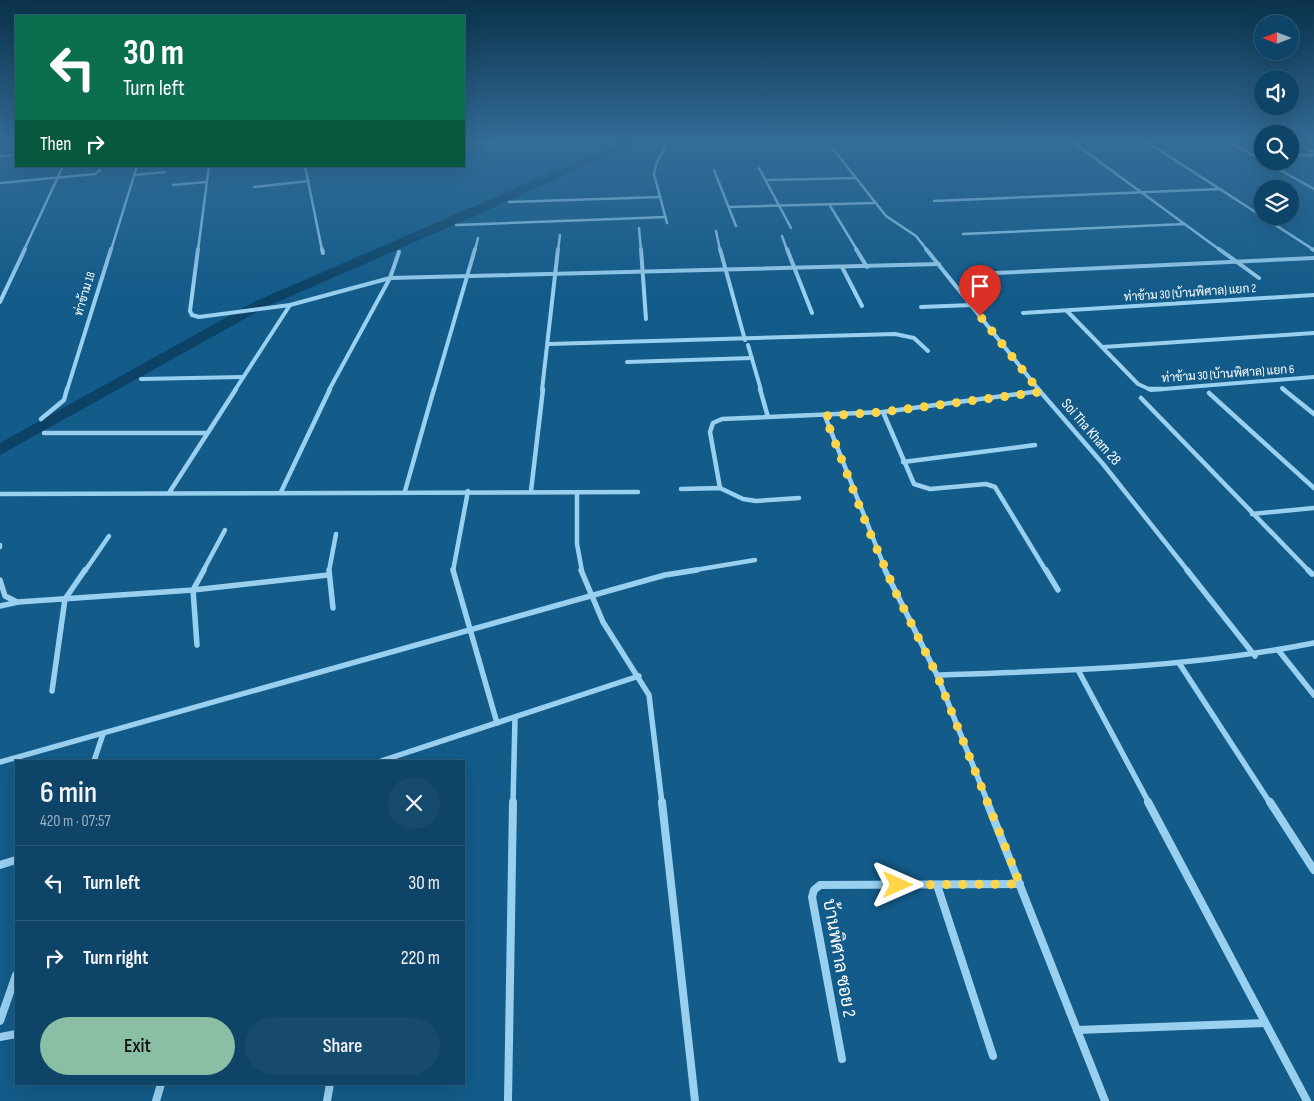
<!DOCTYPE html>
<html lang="en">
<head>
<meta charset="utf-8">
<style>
  :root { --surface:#0e4467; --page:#174b6d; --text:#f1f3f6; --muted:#9bb0c0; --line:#2e5c7b; --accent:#8abfa5 }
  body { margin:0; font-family:"Sofia Sans Condensed",Sarabun,sans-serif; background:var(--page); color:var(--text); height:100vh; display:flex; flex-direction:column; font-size:19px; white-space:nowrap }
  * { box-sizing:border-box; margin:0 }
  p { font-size:16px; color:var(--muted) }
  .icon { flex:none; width:28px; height:28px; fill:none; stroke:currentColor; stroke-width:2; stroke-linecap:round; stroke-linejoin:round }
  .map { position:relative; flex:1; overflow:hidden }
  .panel { position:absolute; left:15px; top:760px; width:450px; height:325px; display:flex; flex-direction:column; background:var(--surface); border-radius:0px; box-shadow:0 5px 20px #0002,0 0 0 1px var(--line) }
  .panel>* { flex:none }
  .banner { position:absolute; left:15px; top:15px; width:450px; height:152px; border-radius:0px; box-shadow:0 5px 20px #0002,0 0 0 1px var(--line); background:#0b6e4f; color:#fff; overflow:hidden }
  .needle { width:32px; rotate:270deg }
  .buttons { position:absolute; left:1254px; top:15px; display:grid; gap:10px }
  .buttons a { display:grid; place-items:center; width:45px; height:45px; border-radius:50%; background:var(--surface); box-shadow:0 5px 20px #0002,0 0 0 1px var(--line); font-size:25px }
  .pin { position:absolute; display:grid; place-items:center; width:42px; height:42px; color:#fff; margin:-51px -21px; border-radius:50% 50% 50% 0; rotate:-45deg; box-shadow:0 0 5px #0007 }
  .pin .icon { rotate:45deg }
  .me { position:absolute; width:55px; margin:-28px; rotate:90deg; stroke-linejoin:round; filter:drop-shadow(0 0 4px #0008) }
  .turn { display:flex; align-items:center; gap:18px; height:105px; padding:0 25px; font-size:22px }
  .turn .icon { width:65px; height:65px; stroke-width:2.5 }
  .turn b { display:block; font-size:35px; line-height:42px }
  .then { display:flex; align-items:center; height:48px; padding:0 25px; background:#0003; gap:10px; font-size:19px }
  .round { display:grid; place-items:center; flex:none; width:52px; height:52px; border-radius:26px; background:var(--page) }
  .summary { display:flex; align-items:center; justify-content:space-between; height:85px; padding:0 25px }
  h1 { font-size:30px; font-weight:600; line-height:38px }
  .button { display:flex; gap:10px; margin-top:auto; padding:10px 25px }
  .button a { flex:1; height:58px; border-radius:30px; background:var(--accent); color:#111; font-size:20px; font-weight:600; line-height:58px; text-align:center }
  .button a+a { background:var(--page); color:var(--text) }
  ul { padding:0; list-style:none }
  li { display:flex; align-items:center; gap:15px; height:75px; padding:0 25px; border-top:1px solid var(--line) }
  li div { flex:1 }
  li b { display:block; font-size:19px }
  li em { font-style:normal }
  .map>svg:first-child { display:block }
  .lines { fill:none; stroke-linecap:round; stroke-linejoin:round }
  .canal { fill:#0b4265; fill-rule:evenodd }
  .minor-far4 { stroke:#99d0f0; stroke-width:2.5 }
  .minor-far3 { stroke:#99d0f0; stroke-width:4 }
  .minor-far2 { stroke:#99d0f0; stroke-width:4.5 }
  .minor-far1 { stroke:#99d0f0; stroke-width:5.5 }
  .minor { stroke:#99d0f0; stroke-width:8 }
  .tertiary { fill:#99d0f0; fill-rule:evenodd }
  .route { stroke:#ffd54a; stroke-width:9; stroke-dasharray:0 16.2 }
  .labels { text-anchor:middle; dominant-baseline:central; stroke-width:5; stroke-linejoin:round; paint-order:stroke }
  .far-street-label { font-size:12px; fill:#fff; stroke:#135b89 }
  .street-label { font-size:15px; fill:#fff; stroke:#135b89 }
  .near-street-label { font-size:18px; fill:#fff; stroke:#135b89 }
</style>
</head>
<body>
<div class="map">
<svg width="1314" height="1101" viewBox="0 0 1314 1101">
  <rect width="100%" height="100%" fill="#135b89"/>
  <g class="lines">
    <polygon class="canal" points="627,140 635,142 506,202 266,307 0,455 0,443 256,301"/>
    <g class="minor-far4">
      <polyline points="826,140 886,216 916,236 927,250"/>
      <polyline points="1070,140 1220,250"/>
      <polyline points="1144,140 1314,250"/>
      <polyline points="1226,140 1262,160"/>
      <polyline points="1290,140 1314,152"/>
      <polyline points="0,144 7,140"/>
      <polyline points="1292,156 1314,155"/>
      <polyline points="1264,161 1314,189"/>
      <polyline points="305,166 322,250"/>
      <polyline points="759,168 791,228"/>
      <polyline points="714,170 736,226"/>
      <polyline points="134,175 165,172"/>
      <polyline points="767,180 855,178"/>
      <polyline points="0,183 95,174 100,170"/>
      <polyline points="173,185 206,182"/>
      <polyline points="254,187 309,181"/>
      <polyline points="934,201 1220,189"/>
      <polyline points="509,202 660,197"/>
      <polyline points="829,204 857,250"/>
      <polyline points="729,207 874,203"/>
      <polyline points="667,223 654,174 657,162 669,140"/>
      <polyline points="456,225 666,217"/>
      <polyline points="639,228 641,250"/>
      <polyline points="716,231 720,250"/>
      <polyline points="963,234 1185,224"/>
      <polyline points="782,236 787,250"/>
      <polyline points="24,250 63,166"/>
      <polyline points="111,250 137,166"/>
      <polyline points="198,250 209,166"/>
      <polyline points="475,250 478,238"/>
      <polyline points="558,250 560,235"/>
    </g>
    <g class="minor-far3">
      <polyline points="198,249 190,311 192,315 199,317 290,305 390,278 939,264"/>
      <polyline points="322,249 323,253"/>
      <polyline points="641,249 646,319"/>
      <polyline points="720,249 745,340"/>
      <polyline points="787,249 812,313"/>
      <polyline points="856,249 867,267"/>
      <polyline points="926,249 1039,390"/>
      <polyline points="1219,249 1259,278"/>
      <polyline points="1312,249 1314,250"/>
      <polyline points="842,267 862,306"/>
      <polyline points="995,273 1314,258"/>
      <polyline points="0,302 25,249"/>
      <polyline points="921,307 972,305"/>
      <polyline points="1067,311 1138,384 1151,390 1314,377"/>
      <polyline points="1023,313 1314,295"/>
      <polyline points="549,344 895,334 914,338 928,351"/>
      <polyline points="748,345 761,390"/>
      <polyline points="1103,347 1314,333"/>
      <polyline points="627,362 752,358"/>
      <polyline points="141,379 242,377"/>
      <polyline points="1282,388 1285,390"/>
      <polyline points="67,390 111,249"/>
      <polyline points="235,390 290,305"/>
      <polyline points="329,390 390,278 399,252"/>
      <polyline points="434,390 475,249"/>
      <polyline points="542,390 558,249"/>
    </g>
    <g class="minor-far2">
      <polyline points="760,389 768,417"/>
      <polyline points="1038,389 1103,464 1188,571"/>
      <polyline points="1149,389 1163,389"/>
      <polyline points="1283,389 1314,414"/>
      <polyline points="1209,393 1314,488"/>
      <polyline points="1141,398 1309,571"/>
      <polyline points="883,412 914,484 930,489 986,484 995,487 1046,571"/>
      <polyline points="825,416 886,571"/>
      <polyline points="41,419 64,400 67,389"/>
      <polyline points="44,433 206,433"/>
      <polyline points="903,462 1035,445"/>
      <polyline points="720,488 710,432 713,423 722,419 883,412 1040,391"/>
      <polyline points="681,489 720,488 743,499 756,501 799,498"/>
      <polyline points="405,491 434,389"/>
      <polyline points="531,491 543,389"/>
      <polyline points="281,492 330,389"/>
      <polyline points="577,492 577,544 582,571"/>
      <polyline points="169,493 236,389"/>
      <polyline points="0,494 638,492"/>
      <polyline points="1252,514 1314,508"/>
      <polyline points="0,545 0,547"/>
      <polyline points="85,571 109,536"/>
      <polyline points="203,571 225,530"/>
      <polyline points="329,571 336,534"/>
      <polyline points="453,571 468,491"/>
      <polyline points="689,571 755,560"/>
    </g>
    <g class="minor-far1">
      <polyline points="329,570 333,608"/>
      <polyline points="453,570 497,723"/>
      <polyline points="581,570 603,622 649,695 662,803"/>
      <polyline points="885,570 937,675 988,803"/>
      <polyline points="1046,570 1058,590"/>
      <polyline points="1187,570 1255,656"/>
      <polyline points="1308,570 1312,574"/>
      <polyline points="0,580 5,596 17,602"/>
      <polyline points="0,606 18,602 193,590 328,575"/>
      <polyline points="197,645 193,590 204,570"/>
      <polyline points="1279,651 1314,695"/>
      <polyline points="1179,663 1270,803"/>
      <polyline points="1078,670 1149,803"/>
      <path d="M 937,675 C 1064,671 1189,668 1314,643"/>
      <polyline points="52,691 65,599 85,570"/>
      <polyline points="94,761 103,734"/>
      <polyline points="381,761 639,676"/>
      <polyline points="0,762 665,575 697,570"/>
      <polyline points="513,803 515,718"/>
    </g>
    <g class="minor">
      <polyline points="662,802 695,1101"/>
      <polyline points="987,802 1105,1101"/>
      <polyline points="1148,802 1307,1101"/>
      <polyline points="1270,802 1314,870"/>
      <polyline points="0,865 16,860"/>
      <polyline points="937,885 993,1056"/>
      <polyline points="0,1021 16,975"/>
      <polyline points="1077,1030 1265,1023"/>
      <polyline points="0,1037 16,1034"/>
      <polyline points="842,1059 812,897 814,890 820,885 1020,884"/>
      <polyline points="156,1101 161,1084"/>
      <polyline points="327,1101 330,1084"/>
      <polyline points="508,1101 513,802"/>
    </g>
    <g class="tertiary">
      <polygon points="524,140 561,140 559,141 464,144 464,142"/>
      <polygon points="16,154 16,156 0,157 0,155"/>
    </g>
  </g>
  <linearGradient id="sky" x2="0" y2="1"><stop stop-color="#0a324b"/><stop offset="0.48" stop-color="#336c97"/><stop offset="1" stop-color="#336c97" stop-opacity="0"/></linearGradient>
  <rect width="1314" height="294" fill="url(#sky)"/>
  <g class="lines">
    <polyline class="route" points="898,885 1020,884 937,675 896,593 867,526 825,416 883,412 1040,392 980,316"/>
  </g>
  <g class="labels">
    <g class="far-street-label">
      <text transform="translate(1190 293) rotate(-4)">ท่าข้าม 30 (บ้านพิศาล) แยก 2</text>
      <text transform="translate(85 294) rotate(-73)">ท่าข้าม 18</text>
      <text transform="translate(1228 374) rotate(-4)">ท่าข้าม 30 (บ้านพิศาล) แยก 6</text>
    </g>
    <g class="street-label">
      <text transform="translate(1091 432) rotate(49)">Soi Tha Kham 28</text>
    </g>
    <g class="near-street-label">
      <text transform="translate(839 958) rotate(80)">บ้านพิศาล ซอย 2</text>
    </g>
  </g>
</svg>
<div class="buttons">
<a><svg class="needle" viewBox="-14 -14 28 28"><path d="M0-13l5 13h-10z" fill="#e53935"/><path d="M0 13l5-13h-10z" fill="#9bb0c0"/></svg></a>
<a><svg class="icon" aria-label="sound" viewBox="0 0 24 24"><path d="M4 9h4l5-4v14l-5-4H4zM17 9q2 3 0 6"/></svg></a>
<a><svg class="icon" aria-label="search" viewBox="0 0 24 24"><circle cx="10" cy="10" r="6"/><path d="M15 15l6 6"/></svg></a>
<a><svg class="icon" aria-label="layers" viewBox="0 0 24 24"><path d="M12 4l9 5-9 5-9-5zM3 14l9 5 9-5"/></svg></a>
</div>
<div class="pin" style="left:980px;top:316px;background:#d93025"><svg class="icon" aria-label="arrive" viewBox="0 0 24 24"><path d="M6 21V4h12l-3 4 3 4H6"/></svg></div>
<svg class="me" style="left:898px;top:885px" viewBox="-20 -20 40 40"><path d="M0-17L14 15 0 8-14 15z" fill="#ffd54a" stroke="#fff" stroke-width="4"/></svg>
<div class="banner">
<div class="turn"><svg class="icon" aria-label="left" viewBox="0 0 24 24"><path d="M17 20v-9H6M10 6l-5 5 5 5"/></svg><div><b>30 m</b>Turn left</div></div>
<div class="then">Then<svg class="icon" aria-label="right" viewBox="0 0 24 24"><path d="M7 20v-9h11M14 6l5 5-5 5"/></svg></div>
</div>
<section class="panel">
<div class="summary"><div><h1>6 min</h1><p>420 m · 07:57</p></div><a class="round"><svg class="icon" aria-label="close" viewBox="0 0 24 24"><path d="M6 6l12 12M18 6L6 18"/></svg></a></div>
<ul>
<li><svg class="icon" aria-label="left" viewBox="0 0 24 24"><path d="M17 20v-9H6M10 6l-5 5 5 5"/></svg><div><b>Turn left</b></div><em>30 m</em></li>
<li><svg class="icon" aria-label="right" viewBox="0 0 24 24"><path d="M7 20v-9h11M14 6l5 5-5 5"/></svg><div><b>Turn right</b></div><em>220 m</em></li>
</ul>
<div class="button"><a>Exit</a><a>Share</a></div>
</section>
</div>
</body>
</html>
